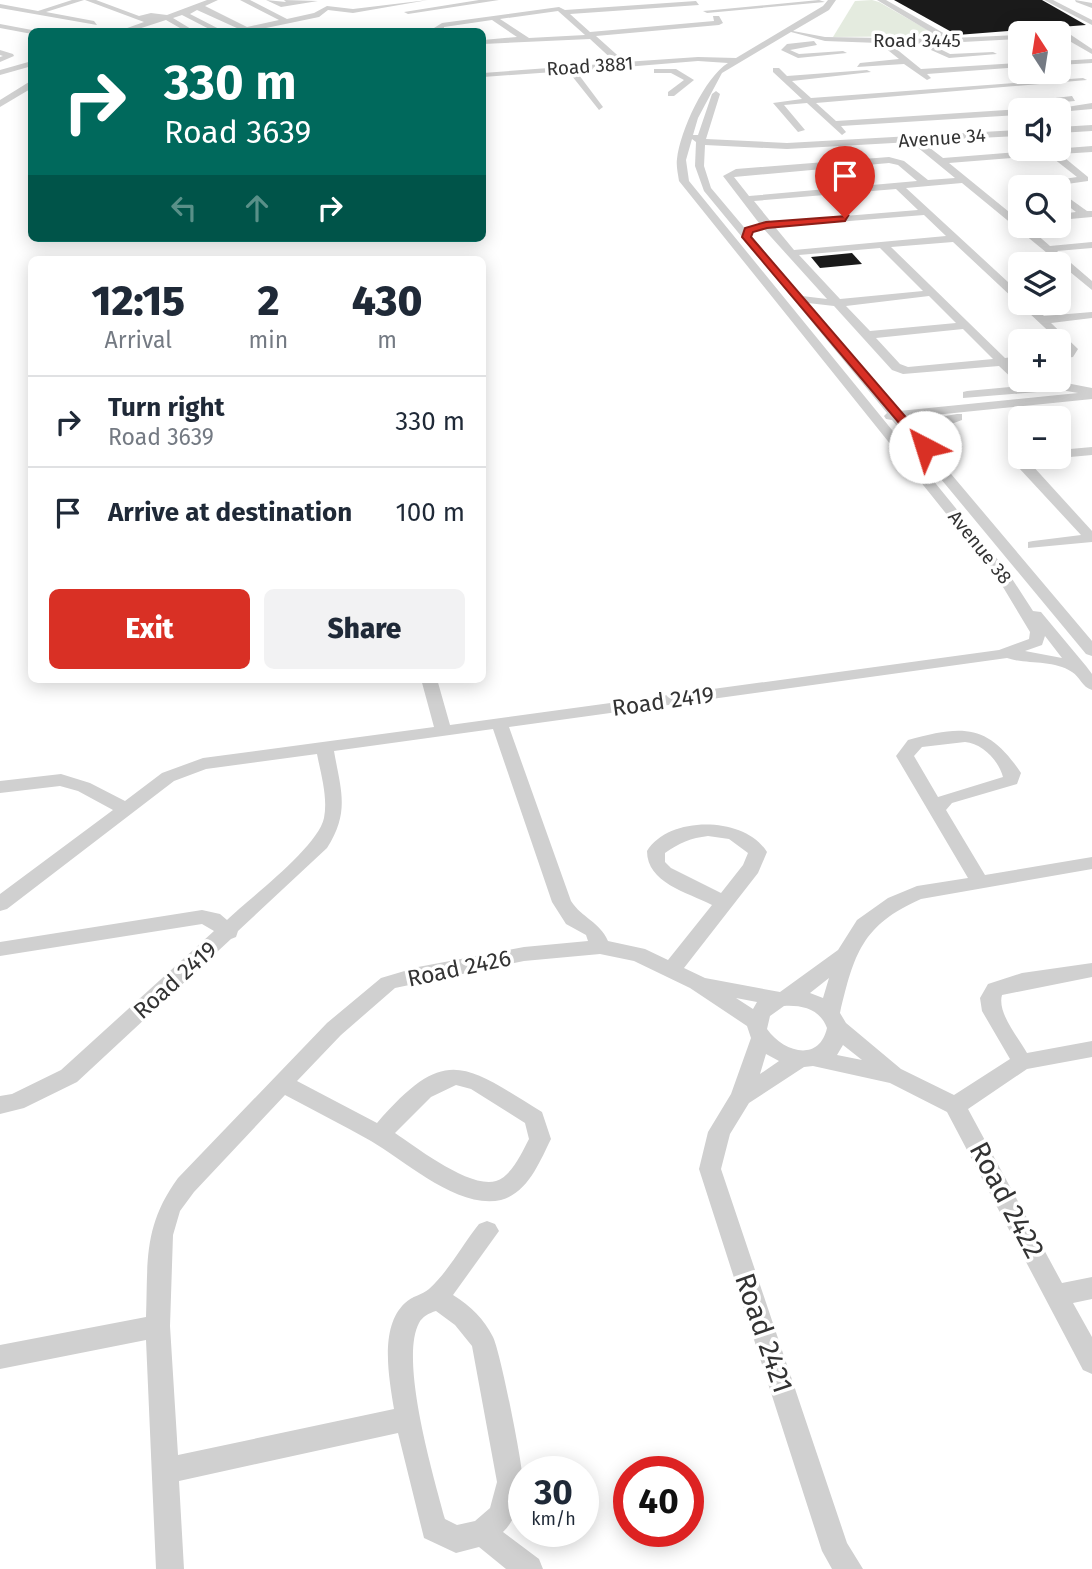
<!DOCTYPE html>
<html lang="en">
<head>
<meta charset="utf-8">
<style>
  :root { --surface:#fff; --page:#f2f2f3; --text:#1f2937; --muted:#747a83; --line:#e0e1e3; --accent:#d93025 }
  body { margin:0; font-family:"Fira Sans",sans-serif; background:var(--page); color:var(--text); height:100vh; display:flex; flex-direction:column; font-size:26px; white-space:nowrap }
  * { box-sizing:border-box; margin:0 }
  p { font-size:23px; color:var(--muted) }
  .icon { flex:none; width:38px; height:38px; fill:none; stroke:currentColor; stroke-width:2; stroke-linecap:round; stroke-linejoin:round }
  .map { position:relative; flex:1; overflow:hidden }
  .sheet { position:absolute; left:28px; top:256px; width:458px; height:427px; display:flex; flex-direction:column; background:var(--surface); border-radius:10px; box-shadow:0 4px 18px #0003 }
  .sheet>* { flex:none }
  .banner { position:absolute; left:28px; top:28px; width:458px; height:214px; border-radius:10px; box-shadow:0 4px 18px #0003; background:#00695c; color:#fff; overflow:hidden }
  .needle { width:46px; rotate:348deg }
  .controls { position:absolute; left:1008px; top:21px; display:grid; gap:14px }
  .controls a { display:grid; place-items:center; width:63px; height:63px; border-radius:10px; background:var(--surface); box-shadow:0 4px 18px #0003; font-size:35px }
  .speed { position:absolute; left:508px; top:1456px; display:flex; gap:14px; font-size:35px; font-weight:700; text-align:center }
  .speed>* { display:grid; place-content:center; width:91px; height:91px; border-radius:50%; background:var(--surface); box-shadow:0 4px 18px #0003; line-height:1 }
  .speed small { font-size:18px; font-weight:400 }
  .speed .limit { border:10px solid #d22; background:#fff; color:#111 }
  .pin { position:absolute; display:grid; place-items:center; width:60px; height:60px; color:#fff; margin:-72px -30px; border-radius:50% 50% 50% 0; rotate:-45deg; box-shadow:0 0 7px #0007 }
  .pin .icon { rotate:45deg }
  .me { position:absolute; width:77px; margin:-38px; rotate:320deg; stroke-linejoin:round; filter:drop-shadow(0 0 5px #0008) }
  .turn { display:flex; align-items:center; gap:24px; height:147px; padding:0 21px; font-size:32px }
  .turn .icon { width:91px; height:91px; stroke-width:2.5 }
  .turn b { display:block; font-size:49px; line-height:60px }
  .lanes { display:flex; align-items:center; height:66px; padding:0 21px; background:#0003; justify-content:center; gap:35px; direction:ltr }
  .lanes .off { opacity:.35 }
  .eta { display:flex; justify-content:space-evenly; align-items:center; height:119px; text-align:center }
  .eta b { font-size:42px; font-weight:800; line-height:49px }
  .primary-button { display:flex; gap:14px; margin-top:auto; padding:14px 21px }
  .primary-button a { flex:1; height:80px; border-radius:10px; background:var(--accent); color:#fff; font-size:28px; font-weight:800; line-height:80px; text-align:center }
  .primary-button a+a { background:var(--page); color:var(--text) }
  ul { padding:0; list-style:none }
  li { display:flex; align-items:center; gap:21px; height:91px; padding:0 21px; border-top:2px solid var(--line) }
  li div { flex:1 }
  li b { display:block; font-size:26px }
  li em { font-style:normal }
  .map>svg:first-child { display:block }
  .green { fill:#e4ebdf }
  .building { fill:#1a1a1a }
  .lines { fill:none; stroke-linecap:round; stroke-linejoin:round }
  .minor { fill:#d0d0d0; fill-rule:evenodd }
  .route { fill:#d93025; stroke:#8d1f18; stroke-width:2 }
  .labels { text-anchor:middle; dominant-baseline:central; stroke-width:7; stroke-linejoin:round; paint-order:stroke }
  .far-street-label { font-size:19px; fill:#333; stroke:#fff }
  .street-label { font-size:23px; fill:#333; stroke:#fff }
  .near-street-label { font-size:28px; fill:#333; stroke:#fff }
</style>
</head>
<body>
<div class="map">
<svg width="1092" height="1569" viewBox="0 0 1092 1569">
  <rect width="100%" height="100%" fill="#fff"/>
  <polygon class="green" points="872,0 879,2 938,36 833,37 855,1"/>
  <g class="building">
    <polygon points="894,0 1042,0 1086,25 957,35"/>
    <polygon points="852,253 862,264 820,268 811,257"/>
  </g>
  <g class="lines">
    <g class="minor">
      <polygon points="72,0 84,0 46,12 94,21 97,25 0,8 0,4 38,11"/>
      <polygon points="85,0 96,0 139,16 151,13 167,15 207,0 218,0 205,6 247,27 279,20 240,0 250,0 287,19 314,13 327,6 353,9 428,0 353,13 328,10 319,17 247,32 231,32 239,29 197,10 190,14 225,32 215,32 182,15 173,18 196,32 187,32 166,20 129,32 116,32 144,22"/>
      <polygon points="266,0 286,2 284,0 318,1 281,7"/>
      <polygon points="479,0 499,0 408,14 404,12"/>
      <polygon points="819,0 825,2 707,13 703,11"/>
      <path d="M 828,0 L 836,0 L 829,10 L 793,31 L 825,37 L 942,39 L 877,0 L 886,0 L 952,38 L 1020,35 L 1020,39 L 926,44 L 889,43 L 921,69 L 1020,63 L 1020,67 L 927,74 L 931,78 L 927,80 L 904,64 L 857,67 L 860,63 L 899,59 L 879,43 L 825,41 L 791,32 L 722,73 L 698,118 L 693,135 L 698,135 L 712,94 L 716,91 L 720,94 L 706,139 L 787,143 L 1020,130 L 1020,136 L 921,141 L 943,158 L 1092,146 L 1092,152 L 1060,154 L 1088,177 L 1088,181 L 1046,187 L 1051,181 L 1077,177 L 1049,155 L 949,163 L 1020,221 L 1020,226 L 1027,226 L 1050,246 L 1092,242 L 1092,248 L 1057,251 L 1092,281 L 1092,290 L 962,183 L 906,188 L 1020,293 L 1020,303 L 1030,303 L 1044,316 L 1092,312 L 1092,318 L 1051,323 L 1078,349 L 1073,357 L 1059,359 L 1059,353 L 1066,350 L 1059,341 L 953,242 L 891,247 L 1005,358 L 1020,356 L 1020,364 L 1012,364 L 1020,373 L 1020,380 L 1028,380 L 1033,385 L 1061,382 L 1092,388 L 1092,399 L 905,418 L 918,434 C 927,422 947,413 962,414 L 962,420 L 935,430 L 930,436 L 930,449 L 1092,641 L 1092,656 L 1086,654 L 892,420 L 886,419 L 884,416 L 887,413 L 704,191 L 695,166 L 696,142 L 692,139 L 686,160 L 689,181 L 1007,571 L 1033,611 L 1041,612 L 1086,666 L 1092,674 L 1092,690 C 1082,687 1080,677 1072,672 C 1052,659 1027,665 1007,658 L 509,727 L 571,901 C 582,918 600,922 608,941 L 645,949 L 668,960 L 712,905 C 687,892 647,883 647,851 C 669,815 745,816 767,852 L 758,873 L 684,968 L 705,978 L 780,992 L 838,950 L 857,920 L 888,898 L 917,886 L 968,878 L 896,756 L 908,740 C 962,725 988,723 1021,773 L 1017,784 L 952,803 L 946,810 L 985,875 L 1092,857 L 1092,869 L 921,899 C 862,925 854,954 840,1013 L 846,1023 L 901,1069 L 954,1095 L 1010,1059 L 982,1011 L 980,998 L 988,984 L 1022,973 L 1092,963 L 1092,977 L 1002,995 C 997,1013 1018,1037 1027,1053 L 1092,1041 L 1092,1057 L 1027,1069 L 968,1109 L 1062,1283 L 1092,1277 L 1092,1299 L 1073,1303 L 1092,1337 L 1092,1374 L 1083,1370 L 947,1112 L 890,1083 L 813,1066 L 804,1067 L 749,1103 L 730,1134 L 721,1169 L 847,1543 L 863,1569 L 832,1569 L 822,1551 L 699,1169 L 708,1132 L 731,1094 L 751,1038 L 747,1026 L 690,988 L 634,961 L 600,954 L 524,961 L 395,988 L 341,1035 L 297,1081 L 377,1123 C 445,1045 463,1063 542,1112 L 551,1139 C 540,1161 528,1193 501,1200 C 459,1210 405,1161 371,1141 C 343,1125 313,1110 285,1095 L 194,1192 L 180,1211 L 173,1235 L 170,1326 L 178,1455 L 394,1409 C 389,1378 379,1327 405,1303 C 412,1296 422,1295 429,1289 C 448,1272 463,1244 479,1224 L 487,1221 L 495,1224 L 499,1231 L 453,1295 C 471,1306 484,1319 493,1337 C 500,1350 524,1470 523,1484 C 521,1500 515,1521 503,1532 L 539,1559 L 543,1569 L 506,1569 L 479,1547 L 456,1553 L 424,1538 L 398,1433 L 179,1481 L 184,1569 L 156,1569 L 146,1340 L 0,1369 L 0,1345 L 146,1317 C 148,1261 143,1226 178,1178 L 327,1023 L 381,978 L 418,967 L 524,947 L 588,941 L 586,935 L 566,924 L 552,902 L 493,729 L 334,751 C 341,791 350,812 327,848 L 238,931 L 236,937 L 231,939 L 77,1082 L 24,1108 L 0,1114 L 0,1096 L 12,1094 L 61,1070 L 214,931 L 202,924 L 0,956 L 0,942 L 202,910 L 220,914 L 227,920 C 250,898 318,847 324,818 C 328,797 321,775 317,754 L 206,769 L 174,781 L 7,909 L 0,911 L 0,894 L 113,810 L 78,791 L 60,786 L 0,793 L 0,781 L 61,774 L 90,783 L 125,801 L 162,773 L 203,758 L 434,727 L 421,679 L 437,679 L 450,725 L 999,650 L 1029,639 L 1030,632 L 997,577 L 679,181 C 678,174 676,166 677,159 C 680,131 705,77 728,63 L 698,61 L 576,71 L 603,107 L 599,110 L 568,71 L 483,77 L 483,73 L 616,63 L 590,39 L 483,44 L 483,40 L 517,37 L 492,20 L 444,27 L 444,32 L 437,32 L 434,28 L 442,23 L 559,7 L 565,10 L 696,1 L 699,5 L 570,14 L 590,32 L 714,21 L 713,16 L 719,16 L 723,23 L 719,25 L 596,36 L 625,62 L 698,57 L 736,58 L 823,6 ZM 558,11 L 585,35 L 529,38 L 500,19 ZM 911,142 L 955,178 L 928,180 L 904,161 L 889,157 L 736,169 L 723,176 L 762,227 L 827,299 L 802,296 L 711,188 L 704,166 L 705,145 L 787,149 ZM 889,163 L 898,165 L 917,181 L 749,196 L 734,177 ZM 896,189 L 918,210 L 771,222 L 754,201 ZM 924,215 L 946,236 L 794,250 L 775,227 ZM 880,248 L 923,291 L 840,299 L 799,255 ZM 929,296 L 956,323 L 870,331 L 846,306 ZM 808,303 L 834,306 L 892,370 L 903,374 L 999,366 L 1020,386 L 967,391 L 963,392 L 963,398 L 1061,390 L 1078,393 L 899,411 ZM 963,329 L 993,359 L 908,367 L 900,364 L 876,338 ZM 1045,636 L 1062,658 L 1025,651 L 1042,645 ZM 965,742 C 982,743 999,761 1003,777 L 938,797 L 914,756 L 922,747 ZM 708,836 L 729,839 L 748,853 L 743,865 L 721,893 L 671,868 L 665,862 L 665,853 C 679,843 691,838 708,836 ZM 829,978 L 823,998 L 810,993 ZM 736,998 L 757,1002 L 753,1009 ZM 784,1006 C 802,1005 820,1009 827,1028 C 819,1063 783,1052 767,1029 L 770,1016 ZM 843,1045 L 862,1060 L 837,1055 ZM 766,1054 L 779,1061 L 760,1074 ZM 456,1085 L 471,1089 L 525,1123 L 529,1139 C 522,1152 512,1176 496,1181 C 470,1189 416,1147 395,1133 L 431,1097 ZM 436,1311 L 455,1325 L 472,1346 L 497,1482 L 490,1508 L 475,1521 L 457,1525 L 445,1519 C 434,1478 399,1360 419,1323 C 422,1317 429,1313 436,1311 Z"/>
      <polygon points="1044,0 1053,0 1092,20 1092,25"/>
      <polygon points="1075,0 1092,3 1092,8 1076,2"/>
      <polygon points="0,24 32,30 35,32 32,32 32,34 0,28"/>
      <polygon points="1059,31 1065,31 1092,49 1092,54 1059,35"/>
      <polygon points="814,41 817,45 790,50 799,54 843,51 847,53 798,58 781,50 787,44"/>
      <polygon points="934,46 950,54 993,52 997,54 949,58 931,50"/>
      <polygon points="0,50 13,54 14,56 0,62 0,57 3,56 0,55"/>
      <polygon points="1092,59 1092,63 1059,65 1059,61"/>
      <polygon points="32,61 32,66 0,75 0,70"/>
      <polygon points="773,68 779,68 787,76 867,70 871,72 792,81 811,98 1083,78 1087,80 816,103 836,121 1020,109 1023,110 1020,110 1020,115 841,126 846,132 842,135 807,103 784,105 805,130 798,132 773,103 802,99 773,72"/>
      <polygon points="654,69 676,69 694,80 674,96 668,96 668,92 684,80 671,73 654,73"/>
      <polygon points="29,82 32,82 32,88 0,107 0,100"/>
      <polygon points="1072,96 1075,101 1017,106 1013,103"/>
      <polygon points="1092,103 1092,109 1059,112 1054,109"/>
      <polygon points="1092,125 1092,131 1059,133 1059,127"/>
      <polygon points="1059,191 1087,211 1092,211 1092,217 1059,220 1059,214 1076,212 1059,199"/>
      <polygon points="1092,447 1092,455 1059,458 1054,457 1059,457 1059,450"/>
      <polygon points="1021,457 1042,457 1031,464 1092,531 1092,542 1028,548 1028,542 1033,541 1081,535 1019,468 1017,465"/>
    </g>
  </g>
  <polygon class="route" points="848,216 845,221 767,228 753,232 751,237 929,444 929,449 921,449 742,237 745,228 766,222"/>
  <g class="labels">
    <g class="far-street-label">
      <text x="917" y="40">Road 3445</text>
      <text transform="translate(590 66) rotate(-4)">Road 3881</text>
      <text transform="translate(942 138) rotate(-4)">Avenue 34</text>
      <text transform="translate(980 547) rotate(51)">Avenue 38</text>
    </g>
    <g class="street-label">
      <text transform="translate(663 701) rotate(-8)">Road 2419</text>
      <text transform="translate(459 968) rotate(-12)">Road 2426</text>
      <text transform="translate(175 980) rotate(-42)">Road 2419</text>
    </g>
    <g class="near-street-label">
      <text transform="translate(1007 1200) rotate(62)">Road 2422</text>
      <text transform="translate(764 1333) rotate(71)">Road 2421</text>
    </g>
  </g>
</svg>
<div class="controls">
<a><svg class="needle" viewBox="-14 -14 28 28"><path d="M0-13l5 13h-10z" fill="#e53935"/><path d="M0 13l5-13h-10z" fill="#747a83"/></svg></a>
<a><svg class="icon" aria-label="sound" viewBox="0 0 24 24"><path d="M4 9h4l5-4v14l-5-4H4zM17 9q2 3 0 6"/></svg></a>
<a><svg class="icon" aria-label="search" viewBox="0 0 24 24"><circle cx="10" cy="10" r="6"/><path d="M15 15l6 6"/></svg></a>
<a><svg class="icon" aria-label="layers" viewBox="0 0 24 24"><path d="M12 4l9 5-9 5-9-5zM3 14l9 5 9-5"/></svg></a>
<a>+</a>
<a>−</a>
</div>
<div class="speed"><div>30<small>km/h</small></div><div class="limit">40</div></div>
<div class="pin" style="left:845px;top:218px;background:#d93025"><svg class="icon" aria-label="arrive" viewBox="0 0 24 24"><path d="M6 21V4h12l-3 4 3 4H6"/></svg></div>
<svg class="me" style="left:925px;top:447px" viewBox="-20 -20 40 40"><circle r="19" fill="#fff"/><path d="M0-13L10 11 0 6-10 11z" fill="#d93025"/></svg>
<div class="banner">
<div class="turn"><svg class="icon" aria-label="right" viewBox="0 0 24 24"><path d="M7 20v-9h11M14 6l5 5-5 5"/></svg><div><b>330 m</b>Road 3639</div></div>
<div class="lanes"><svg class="icon off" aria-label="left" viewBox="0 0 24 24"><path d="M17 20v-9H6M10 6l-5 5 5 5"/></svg><svg class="icon off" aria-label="ahead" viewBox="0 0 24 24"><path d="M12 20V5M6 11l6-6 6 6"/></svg><svg class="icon" aria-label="right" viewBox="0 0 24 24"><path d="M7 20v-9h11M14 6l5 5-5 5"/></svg></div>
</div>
<section class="sheet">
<div class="eta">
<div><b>12:15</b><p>Arrival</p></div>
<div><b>2</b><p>min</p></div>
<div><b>430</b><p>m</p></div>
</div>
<ul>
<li><svg class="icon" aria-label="right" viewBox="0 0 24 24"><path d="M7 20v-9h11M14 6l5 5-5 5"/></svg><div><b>Turn right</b><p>Road 3639</p></div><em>330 m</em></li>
<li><svg class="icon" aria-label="arrive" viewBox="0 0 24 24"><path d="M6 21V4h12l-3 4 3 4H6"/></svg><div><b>Arrive at destination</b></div><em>100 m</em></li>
</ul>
<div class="primary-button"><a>Exit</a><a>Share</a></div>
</section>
</div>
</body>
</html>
